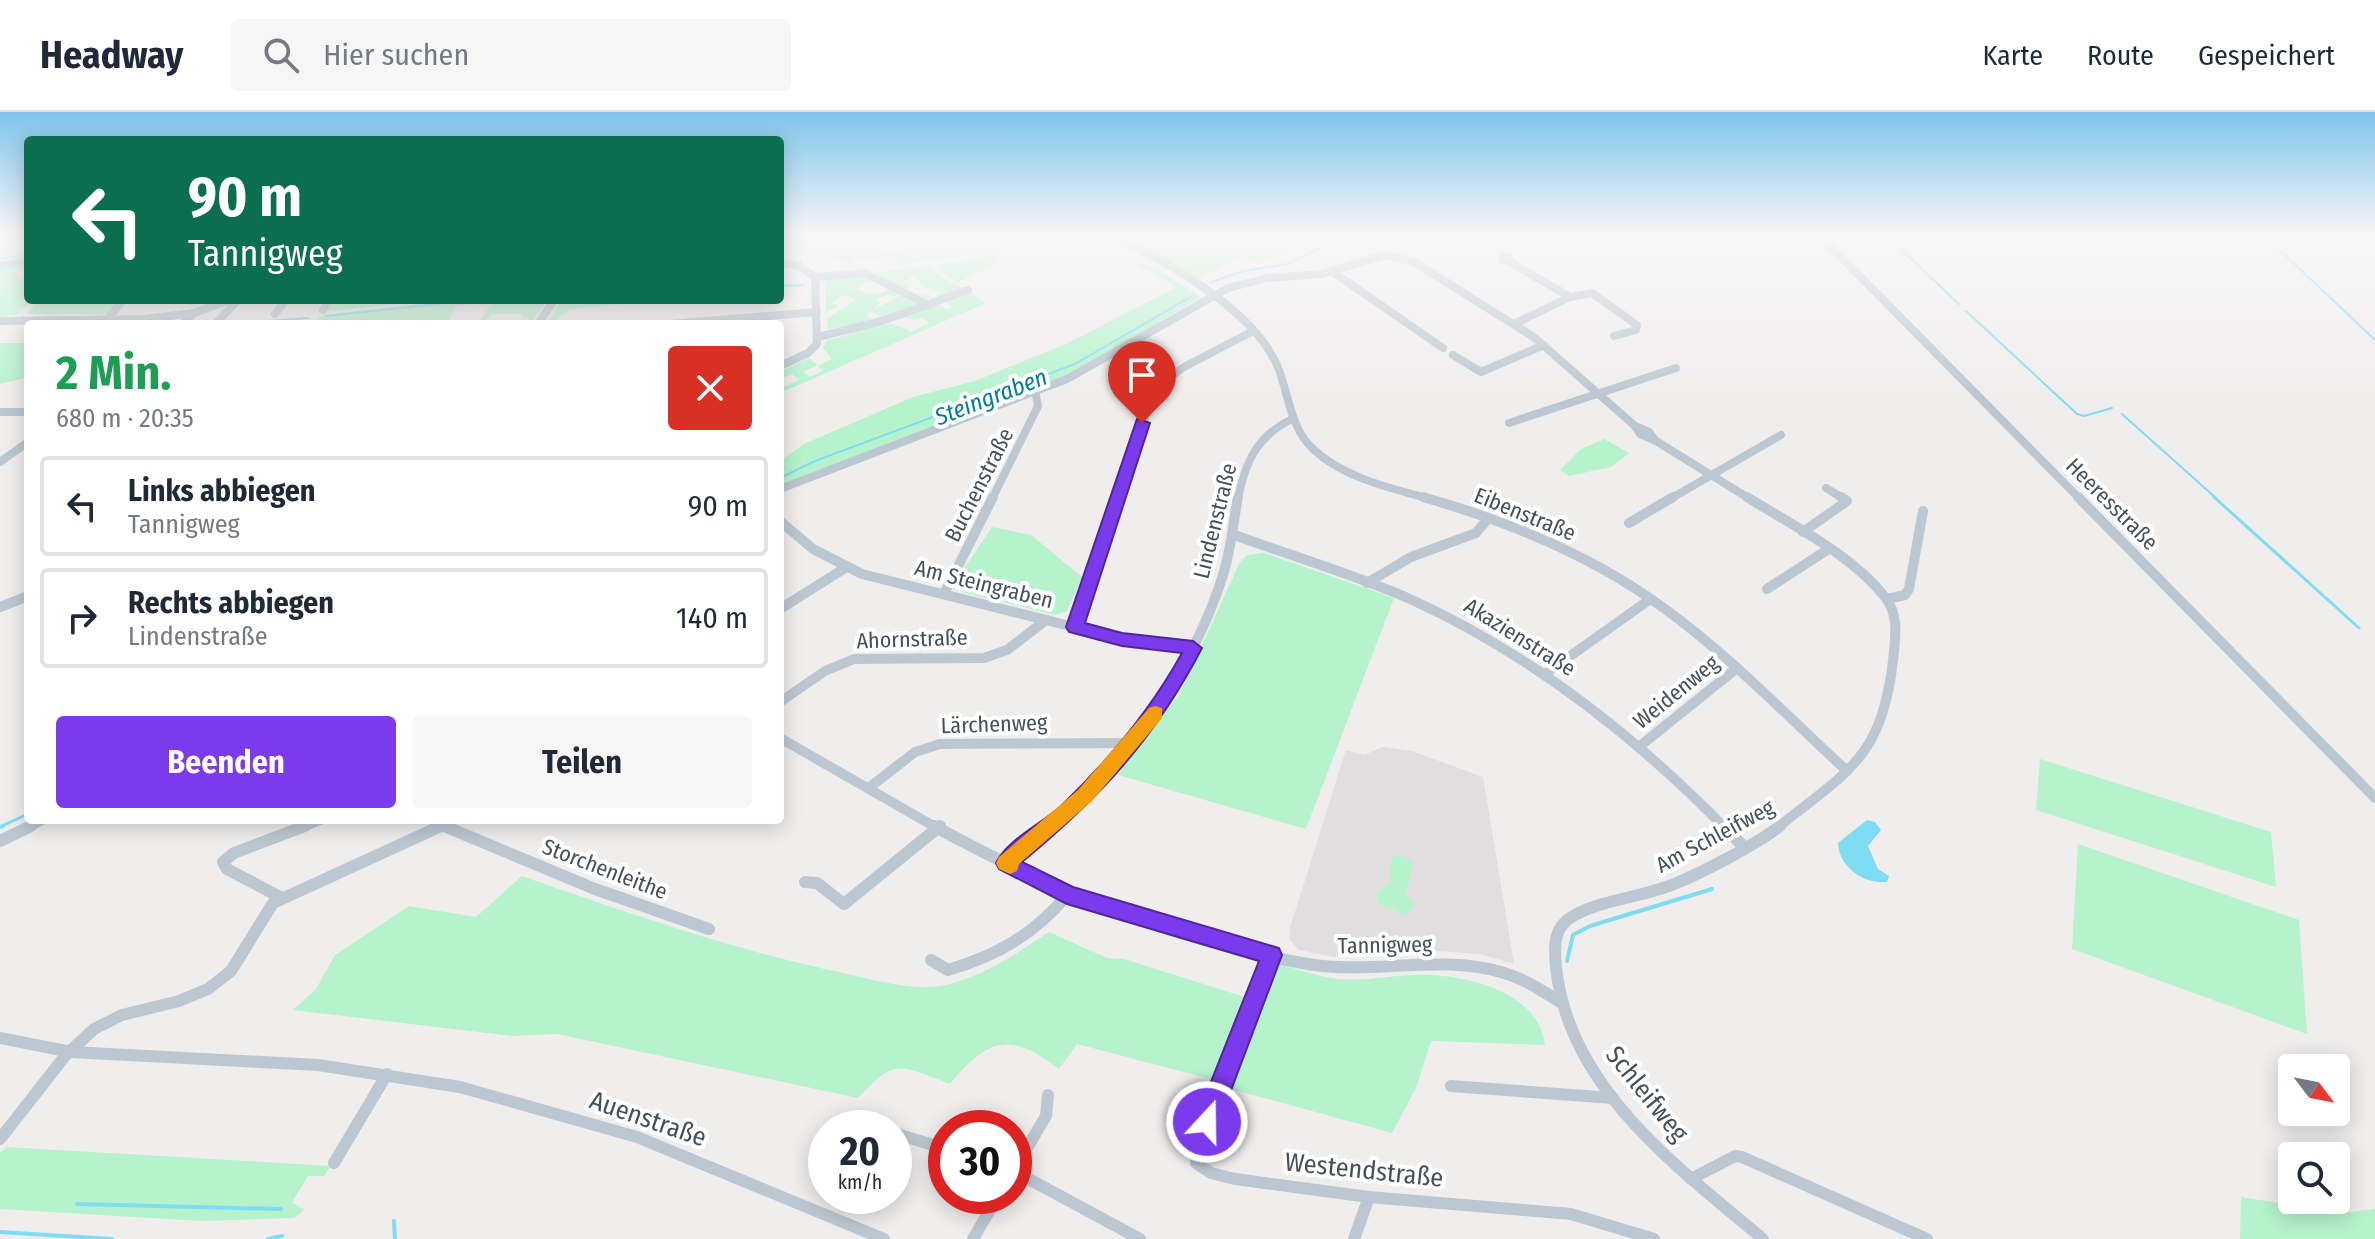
<!DOCTYPE html>
<html lang="de">
<head>
<meta charset="utf-8">
<style>
  :root { --surface:#fff; --page:#f6f6f7; --text:#1f2937; --muted:#747a83; --line:#e0e1e3; --accent:#7c3aed }
  body { margin:0; font-family:"Fira Sans Condensed",sans-serif; background:var(--page); color:var(--text); height:100vh; display:flex; flex-direction:column; font-size:30px; white-space:nowrap }
  * { box-sizing:border-box; margin:0 }
  p { font-size:26px; color:var(--muted) }
  .icon { flex:none; width:44px; height:44px; fill:none; stroke:currentColor; stroke-width:2; stroke-linecap:round; stroke-linejoin:round }
  .map { position:relative; flex:1; overflow:hidden }
  .side { position:absolute; left:24px; top:208px; width:760px; height:504px; display:flex; flex-direction:column; background:var(--surface); border-radius:8px; box-shadow:0 4px 20px #0003 }
  .side>* { flex:none }
  .top-card { position:absolute; left:24px; top:24px; width:760px; height:168px; border-radius:8px; box-shadow:0 4px 20px #0003; background:#0b6e4f; color:#fff; overflow:hidden }
  .needle { width:52px; rotate:122deg }
  .controls { position:absolute; left:2278px; top:942px; display:grid; gap:16px }
  .controls a { display:grid; place-items:center; width:72px; height:72px; border-radius:8px; background:var(--surface); box-shadow:0 4px 20px #0003; font-size:40px }
  .speed { position:absolute; left:808px; top:998px; display:flex; gap:16px; font-size:40px; font-weight:700; text-align:center }
  .speed>* { display:grid; place-content:center; width:104px; height:104px; border-radius:50%; background:var(--surface); box-shadow:0 4px 20px #0003; line-height:1 }
  .speed small { font-size:20px; font-weight:400 }
  .speed .limit { border:12px solid #d22; background:#fff; color:#111 }
  .pin { position:absolute; display:grid; place-items:center; width:68px; height:68px; color:#fff; margin:-82px -34px; border-radius:50% 50% 50% 0; rotate:-45deg; box-shadow:0 0 8px #0007 }
  .pin .icon { rotate:45deg }
  .me { position:absolute; width:88px; margin:-44px; rotate:21deg; stroke-linejoin:round; filter:drop-shadow(0 0 6px #0008) }
  .turn { display:flex; align-items:center; gap:28px; height:168px; padding:0 32px; font-size:36px }
  .turn .icon { width:104px; height:104px; stroke-width:2.5 }
  .turn b { display:block; font-size:56px; line-height:68px }
  .round { display:grid; place-items:center; flex:none; width:84px; height:84px; border-radius:8px; background:var(--page) }
  .headline { display:flex; align-items:center; justify-content:space-between; height:136px; padding:0 32px }
  h1 { font-size:48px; font-weight:700; line-height:60px; color:#1e9e55 }
  .primary-button { display:flex; gap:16px; margin-top:auto; padding:16px 32px }
  .primary-button a { flex:1; height:92px; border-radius:8px; background:var(--accent); color:#fff; font-size:32px; font-weight:700; line-height:92px; text-align:center }
  .primary-button a+a { background:var(--page); color:var(--text) }
  ul { padding:0; list-style:none }
  li { display:flex; align-items:center; gap:24px; height:100px; margin:0 16px 12px; padding:0 16px; border:4px solid var(--line); border-radius:8px }
  li div { flex:1 }
  li b { display:block; font-size:30px }
  li em { font-style:normal }
  header { display:flex; align-items:center; gap:48px; box-sizing:border-box; height:112px; padding:0 40px; background:var(--surface); border-bottom:2px solid var(--line) }
  header strong { font-size:38px }
  nav { display:flex; gap:44px; margin-inline-start:auto; font-size:28px }
  .search { width:560px; height:72px; background:var(--page); display:flex; align-items:center; gap:20px; box-sizing:border-box; padding:0 28px; border-radius:8px; color:var(--muted); font-size:30px }
  .map>svg:first-child { display:block }
  .education { fill:#e1dedf }
  .green { fill:#b6f3cd }
  .water { fill:#7fddf3 }
  .lines { fill:none; stroke-linecap:round; stroke-linejoin:round }
  .stream-far2 { stroke:#7fddf3; stroke-width:2 }
  .stream-far1 { stroke:#7fddf3; stroke-width:3 }
  .stream { stroke:#7fddf3; stroke-width:4 }
  .minor-far2 { stroke:#bcc8d1; stroke-width:8 }
  .minor-far1 { stroke:#bcc8d1; stroke-width:10 }
  .minor { stroke:#bcc8d1; stroke-width:12 }
  .primary { fill:#aabdcf; fill-rule:evenodd }
  .route { fill:#7c3aed; stroke:#51269a; stroke-width:2 }
  .slow { fill:#f59e0b }
  .labels { text-anchor:middle; dominant-baseline:central; stroke-width:8; stroke-linejoin:round; paint-order:stroke }
  .street-label { font-size:22px; fill:#44515c; stroke:#fff }
  .water-label { font-size:24px; font-style:italic; fill:#037c9b; stroke:#fff }
  .near-street-label { font-size:26px; fill:#44515c; stroke:#fff }
</style>
</head>
<body>
<header>
<strong>Headway</strong>
<div class="search"><svg class="icon" aria-label="search" viewBox="0 0 24 24"><circle cx="10" cy="10" r="6"/><path d="M15 15l6 6"/></svg>Hier suchen</div>
<nav><a>Karte</a><a>Route</a><a>Gespeichert</a></nav>
</header>
<div class="map">
<svg width="2375" height="1127" viewBox="0 0 2375 1127">
  <rect width="100%" height="100%" fill="#f0eded"/>
  <polygon class="education" points="1383,635 1412,639 1483,665 1514,852 1480,842 1394,836 1357,837 1334,845 1299,838 1290,828 1290,816 1346,638 1364,643"/>
  <g class="green">
    <polygon points="781,125 1048,125 981,142 928,149 908,138"/>
    <polygon points="1139,125 1274,125 1291,138 1256,152 1244,143 1194,168 1136,134 1134,129"/>
    <path d="M 784,128 L 907,140 L 922,150 L 895,153 L 899,146 C 883,144 872,147 855,146 L 848,154 L 844,153 L 846,149 L 817,143 L 819,139 L 805,138 L 801,144 L 797,143 L 799,140 L 783,136 L 780,140 Z"/>
    <polygon points="995,143 1001,149 957,171 935,154"/>
    <polygon points="1130,148 1156,156 1201,185 1072,262 780,374 780,349 804,332 913,285 975,269 1066,232 1176,175"/>
    <polygon points="28,151 28,158 17,160 20,169 28,166 28,188 34,188 16,203 0,205 0,156"/>
    <polygon points="930,154 943,166 964,177 930,188 921,184 924,182 933,186 942,180 924,174 914,164 903,170 911,176 907,178 873,161"/>
    <path d="M 860,163 L 872,167 L 855,176 C 866,183 879,184 891,177 L 901,181 L 895,185 L 889,182 L 875,188 L 880,192 L 871,199 L 903,182 L 919,192 L 884,206 L 871,200 L 866,203 L 873,209 L 828,217 L 827,207 L 855,188 L 845,183 L 832,190 L 839,195 L 826,200 L 825,169 Z"/>
    <path d="M 969,180 L 986,191 L 780,281 L 780,272 L 784,275 L 799,268 L 792,262 L 780,267 L 780,260 L 809,246 L 817,253 L 803,260 L 810,265 L 823,259 L 818,254 L 832,247 L 823,236 L 827,228 C 854,225 883,200 910,220 L 929,211 L 922,206 L 915,208 L 902,205 L 938,192 L 947,198 L 952,195 L 945,189 Z"/>
    <polygon points="39,188 119,188 107,202 26,202"/>
    <polygon points="334,188 432,188 322,200"/>
    <polygon points="454,188 496,188 456,194 448,210 430,209 428,212 396,212 397,207 374,212 322,212 318,207 323,203"/>
    <polygon points="502,188 547,188 531,212 525,212 529,206 522,205 523,202 491,202 483,212 479,212 490,193"/>
    <polygon points="562,188 665,188 570,197 554,209 550,208"/>
    <polygon points="0,231 28,231 28,265 0,272"/>
    <polygon points="1604,327 1629,341 1611,355 1569,364 1560,358 1581,337"/>
    <polygon points="992,415 1031,423 1082,465 1067,499 1056,503 962,480 959,464"/>
    <polygon points="1264,441 1394,486 1306,717 1118,663 1180,581 1240,450 1247,443"/>
    <polygon points="2040,647 2271,720 2276,775 2036,698"/>
    <polygon points="2078,732 2299,808 2307,922 2072,837"/>
    <polygon points="1397,742 1413,749 1406,783 1414,793 1405,805 1394,797 1379,793 1376,782 1390,770 1391,747"/>
    <path d="M 522,764 C 628,801 733,838 843,861 C 875,868 914,880 946,873 C 984,864 1017,841 1049,820 L 1107,846 L 1124,847 L 1248,886 L 1218,969 L 1077,932 L 1059,957 C 1010,919 988,926 950,972 C 901,954 896,944 858,986 L 557,922 L 512,924 L 293,898 L 316,877 L 335,843 L 409,794 L 476,805 Z"/>
    <path d="M 1272,850 C 1294,856 1316,864 1338,867 C 1368,870 1400,861 1430,863 C 1474,865 1539,882 1545,933 L 1431,929 L 1416,976 L 1392,1021 L 1224,975 Z"/>
    <polygon points="6,1035 331,1054 324,1064 308,1064 292,1090 304,1098 294,1106 201,1109 0,1097 0,1041"/>
    <polygon points="2241,1085 2342,1101 2375,1097 2375,1127 2240,1127"/>
  </g>
  <path class="water" d="M 1867,708 L 1875,710 L 1881,718 L 1868,734 L 1878,757 L 1889,764 L 1887,770 C 1863,772 1839,755 1838,731 Z"/>
  <g class="lines">
    <g class="stream-far2">
      <polyline points="2260,125 2285,143 2375,228"/>
      <polyline points="1890,127 1959,192"/>
      <polyline points="0,147 28,143"/>
      <polyline points="0,158 28,152"/>
      <polyline points="1212,170 1243,159 1288,152 1341,125"/>
      <polyline points="780,174 803,173"/>
      <polyline points="1966,199 2077,302 2084,304 2112,296"/>
      <polyline points="326,204 474,188"/>
      <polyline points="239,211 308,206"/>
      <polyline points="2122,302 2217,387"/>
      <polyline points="780,366 815,349 1075,252 1192,184"/>
    </g>
    <g class="stream-far1">
      <polyline points="2214,385 2359,516"/>
      <polyline points="0,715 28,702"/>
    </g>
    <g class="stream">
      <polyline points="0,715 3,714"/>
      <polyline points="1567,849 1573,823 1590,814 1712,777"/>
      <polyline points="77,1092 281,1097"/>
      <polyline points="394,1109 395,1127"/>
      <polyline points="0,1120 112,1127"/>
      <polyline points="268,1127 282,1124"/>
    </g>
    <g class="minor-far2">
      <path d="M 1109,125 C 1163,145 1253,198 1277,253 C 1289,281 1289,314 1313,337 C 1344,366 1390,376 1430,387"/>
      <polyline points="1821,125 2080,387"/>
      <polygon points="1502,145 1508,145 1510,147 1503,148"/>
      <polyline points="1508,149 1570,185"/>
      <polyline points="780,150 799,154 815,165"/>
      <polyline points="1333,160 1443,236"/>
      <polyline points="815,165 864,161 929,193"/>
      <polyline points="323,198 330,188"/>
      <polyline points="275,202 286,188"/>
      <polyline points="107,208 123,188"/>
      <polyline points="0,209 144,207 194,201"/>
      <polyline points="182,212 194,201 230,188"/>
      <polyline points="215,212 238,188"/>
      <polyline points="538,212 554,188"/>
      <polyline points="671,212 817,200"/>
      <polyline points="1514,212 1570,185 1592,181 1637,213 1636,218 1614,224"/>
      <polyline points="818,225 882,209 968,178"/>
      <polyline points="1453,243 1481,260 1544,233"/>
      <polyline points="780,254 808,241 817,232 815,165"/>
      <polyline points="0,300 28,300"/>
      <polyline points="1509,311 1676,256"/>
      <polygon points="1635,314 1649,320 1656,329 1640,322"/>
      <polyline points="1656,329 1750,387"/>
      <polyline points="0,350 28,330"/>
      <polyline points="1826,376 1844,387"/>
      <polyline points="780,377 1067,267 1228,176 1267,166 1322,162 1385,143 1414,150 1535,226 1635,314"/>
      <polyline points="992,387 1038,294 1035,278"/>
      <polyline points="1118,387 1155,276 1184,255 1253,219"/>
      <path d="M 1238,387 C 1245,350 1257,324 1292,307"/>
      <polyline points="1670,387 1781,323"/>
    </g>
    <g class="minor-far1">
      <path d="M 1423,385 C 1507,409 1595,445 1665,497 C 1731,545 1787,604 1847,659"/>
      <path d="M 1747,385 C 1793,414 1851,442 1885,485 C 1900,504 1895,527 1893,549 C 1881,647 1849,658 1777,716"/>
      <polyline points="2078,385 2375,686"/>
      <polyline points="780,409 813,437 862,462 1122,527 1193,536"/>
      <polyline points="1629,411 1673,385"/>
      <polyline points="1803,420 1847,389 1841,385"/>
      <path d="M 1232,422 C 1291,444 1353,462 1410,487 C 1529,541 1634,623 1725,716"/>
      <polyline points="1367,471 1411,445 1476,421 1488,407"/>
      <polyline points="1767,477 1827,438"/>
      <polyline points="944,482 993,385"/>
      <polyline points="1887,487 1905,483 1909,477 1923,399"/>
      <polyline points="0,495 28,484"/>
      <polyline points="780,497 845,456"/>
      <polyline points="1075,515 1118,385"/>
      <polyline points="1545,562 1649,488"/>
      <polyline points="780,590 825,559 854,547 984,546 1007,538 1046,508"/>
      <polyline points="780,626 937,716"/>
      <polyline points="1640,634 1737,556"/>
      <polyline points="870,675 915,640 940,632 1133,631"/>
      <polyline points="443,713 449,716"/>
      <polyline points="27,716 42,708"/>
      <polyline points="300,716 320,708"/>
      <polyline points="437,716 453,708"/>
      <path d="M 1046,716 C 1124,645 1191,566 1223,463 C 1231,438 1233,411 1238,385"/>
    </g>
    <g class="minor">
      <polyline points="444,714 595,777 709,817"/>
      <path d="M 934,714 C 1050,778 1176,829 1308,852 C 1371,863 1439,842 1501,860 C 1523,866 1541,878 1560,890"/>
      <polyline points="1723,714 1744,735"/>
      <polyline points="0,729 31,714"/>
      <polyline points="1006,751 1048,714"/>
      <polyline points="805,770 817,771 844,792 940,714"/>
      <polyline points="282,786 227,757 223,750 234,741 305,714"/>
      <polyline points="1272,843 1198,1034 1196,1051 1211,1061 1235,1067 1369,1085 1571,1102 1654,1127"/>
      <path d="M 931,848 L 948,858 C 996,844 1035,822 1067,783"/>
      <polyline points="0,926 71,940 318,953 460,975 637,1025 884,1127"/>
      <polyline points="1451,974 1613,986"/>
      <polyline points="873,1014 880,1016"/>
      <polyline points="894,1021 946,1037"/>
      <polyline points="0,1027 65,944 94,917 122,903 179,889 208,877 231,859 273,791 441,714"/>
      <polyline points="334,1051 387,962"/>
      <polyline points="1014,1058 1046,1004 1048,983"/>
      <polyline points="1014,1059 1140,1127"/>
      <polyline points="1691,1067 1735,1044 1742,1045 1927,1127"/>
      <polyline points="973,1127 998,1084"/>
      <polyline points="1354,1127 1369,1085"/>
      <path d="M 1763,1127 C 1677,1055 1568,975 1556,855 C 1554,834 1553,814 1575,803 C 1605,787 1643,785 1674,772 C 1702,761 1757,732 1780,714"/>
    </g>
    <polygon class="primary" points="28,145 28,151 0,156 0,150"/>
  </g>
  <linearGradient id="sky" x2="0" y2="1"><stop stop-color="#7ec4ec"/><stop offset="0.44" stop-color="#f8f7f7"/><stop offset="1" stop-color="#f8f7f7" stop-opacity="0"/></linearGradient>
  <rect width="2375" height="283" fill="url(#sky)"/>
  <path class="route" d="M 1137,307 L 1150,311 L 1085,511 L 1122,521 L 1193,529 L 1202,536 C 1154,628 1101,684 1022,750 L 1073,775 L 1279,836 L 1282,843 L 1219,1010 L 1215,1018 L 1207,1021 L 1198,1018 L 1195,1010 L 1259,849 L 1067,792 L 999,757 L 996,751 C 1007,728 1041,712 1060,695 C 1108,649 1150,599 1182,541 L 1122,534 L 1069,520 L 1066,515 Z"/>
  <polygon class="slow" points="1155,594 1162,596 1162,606 1092,689 1019,752 1017,759 1010,762 999,757 996,751 999,745 1078,678 1149,596"/>
  <g class="labels">
    <g class="street-label">
      <text transform="translate(979 373) rotate(-63)">Buchenstraße</text>
      <text transform="translate(2112 392) rotate(45)">Heeresstraße</text>
      <text transform="translate(1525 402) rotate(22)">Eibenstraße</text>
      <text transform="translate(1215 409) rotate(-76)">Lindenstraße</text>
      <text transform="translate(984 472) rotate(14)">Am Steingraben</text>
      <text transform="translate(1520 525) rotate(32)">Akazienstraße</text>
      <text transform="translate(912 527) rotate(-2)">Ahornstraße</text>
      <text transform="translate(1676 580) rotate(-39)">Weidenweg</text>
      <text transform="translate(994 612) rotate(-2)">Lärchenweg</text>
      <text transform="translate(1715 724) rotate(-28)">Am Schleifweg</text>
      <text transform="translate(605 757) rotate(21)">Storchenleithe</text>
      <text transform="translate(1385 833) rotate(-1)">Tannigweg</text>
    </g>
    <g class="water-label">
      <text transform="translate(991 285) rotate(-21)">Steingraben</text>
    </g>
    <g class="near-street-label">
      <text transform="translate(1647 982) rotate(51)">Schleifweg</text>
      <text transform="translate(648 1007) rotate(19)">Auenstraße</text>
      <text transform="translate(1364 1058) rotate(6)">Westendstraße</text>
    </g>
  </g>
</svg>
<div class="controls">
<a><svg class="needle" viewBox="-14 -14 28 28"><path d="M0-13l5 13h-10z" fill="#e53935"/><path d="M0 13l5-13h-10z" fill="#747a83"/></svg></a>
<a><svg class="icon" aria-label="search" viewBox="0 0 24 24"><circle cx="10" cy="10" r="6"/><path d="M15 15l6 6"/></svg></a>
</div>
<div class="speed"><div>20<small>km/h</small></div><div class="limit">30</div></div>
<div class="pin" style="left:1142px;top:311px;background:#d93025"><svg class="icon" aria-label="arrive" viewBox="0 0 24 24"><path d="M6 21V4h12l-3 4 3 4H6"/></svg></div>
<svg class="me" style="left:1207px;top:1010px" viewBox="-20 -20 40 40"><circle r="17" fill="#7c3aed" stroke="#fff" stroke-width="3"/><path d="M0-11L8 9 0 5-8 9z" fill="#fff"/></svg>
<div class="top-card">
<div class="turn"><svg class="icon" aria-label="left" viewBox="0 0 24 24"><path d="M17 20v-9H6M10 6l-5 5 5 5"/></svg><div><b>90 m</b>Tannigweg</div></div>
</div>
<section class="side">
<div class="headline"><div><h1>2 Min.</h1><p>680 m · 20:35</p></div><a class="round" style="background:#d93025;color:#fff"><svg class="icon" aria-label="close" viewBox="0 0 24 24"><path d="M6 6l12 12M18 6L6 18"/></svg></a></div>
<ul>
<li><svg class="icon" aria-label="left" viewBox="0 0 24 24"><path d="M17 20v-9H6M10 6l-5 5 5 5"/></svg><div><b>Links abbiegen</b><p>Tannigweg</p></div><em>90 m</em></li>
<li><svg class="icon" aria-label="right" viewBox="0 0 24 24"><path d="M7 20v-9h11M14 6l5 5-5 5"/></svg><div><b>Rechts abbiegen</b><p>Lindenstraße</p></div><em>140 m</em></li>
</ul>
<div class="primary-button"><a>Beenden</a><a>Teilen</a></div>
</section>
</div>
</body>
</html>
